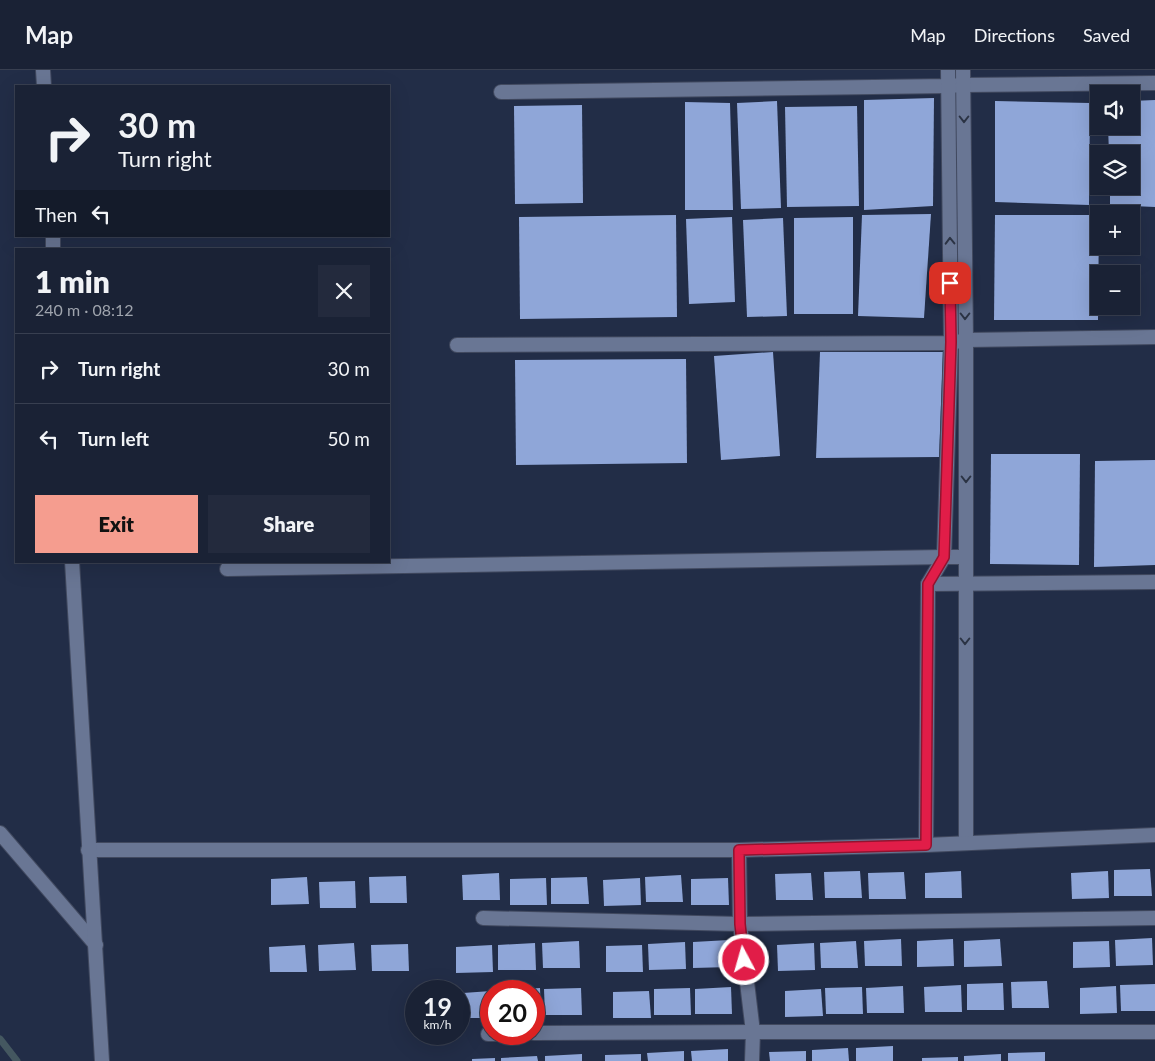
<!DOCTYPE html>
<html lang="en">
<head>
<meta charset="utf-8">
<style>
  :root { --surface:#1a2235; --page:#232a3d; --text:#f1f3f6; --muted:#9fa4ad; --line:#383f50; --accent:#f59d8f }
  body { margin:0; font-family:Lato,sans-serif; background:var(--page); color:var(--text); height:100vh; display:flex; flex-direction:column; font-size:19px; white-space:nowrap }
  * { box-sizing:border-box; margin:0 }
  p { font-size:16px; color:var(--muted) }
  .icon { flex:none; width:28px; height:28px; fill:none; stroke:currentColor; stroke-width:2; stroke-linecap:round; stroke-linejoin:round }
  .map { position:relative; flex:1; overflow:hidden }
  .sheet { position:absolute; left:15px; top:178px; width:375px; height:315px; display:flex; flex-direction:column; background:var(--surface); border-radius:0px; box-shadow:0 5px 20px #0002,0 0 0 1px var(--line) }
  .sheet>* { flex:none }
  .guide { position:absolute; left:15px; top:15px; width:375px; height:152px; border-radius:0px; box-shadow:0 5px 20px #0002,0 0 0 1px var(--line); background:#1a2235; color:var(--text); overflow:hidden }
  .controls { position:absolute; left:1090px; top:15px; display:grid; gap:10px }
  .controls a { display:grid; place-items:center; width:50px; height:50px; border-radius:0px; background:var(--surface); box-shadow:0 5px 20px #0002,0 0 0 1px var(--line); font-size:25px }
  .speed { position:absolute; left:405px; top:910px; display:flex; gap:10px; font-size:25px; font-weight:700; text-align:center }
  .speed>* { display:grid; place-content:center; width:65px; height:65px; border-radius:50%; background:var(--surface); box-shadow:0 5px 20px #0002,0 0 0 1px var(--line); line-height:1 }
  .speed small { font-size:12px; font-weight:400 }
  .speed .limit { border:8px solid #d22; background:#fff; color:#111 }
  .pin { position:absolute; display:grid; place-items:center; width:42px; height:42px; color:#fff; margin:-21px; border-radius:10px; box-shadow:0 2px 8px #0006 }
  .me { position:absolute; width:55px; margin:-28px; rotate:354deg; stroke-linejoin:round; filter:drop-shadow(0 0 4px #0008) }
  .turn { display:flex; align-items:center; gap:18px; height:105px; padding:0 20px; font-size:22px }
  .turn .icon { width:65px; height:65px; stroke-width:2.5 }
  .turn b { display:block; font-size:35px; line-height:42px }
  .then { display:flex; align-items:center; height:48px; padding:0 20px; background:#0003; gap:10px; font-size:19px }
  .round { display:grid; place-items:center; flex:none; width:52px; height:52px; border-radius:0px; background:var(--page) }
  .head { display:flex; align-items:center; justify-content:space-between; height:85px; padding:0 20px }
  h1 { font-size:30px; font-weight:800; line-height:38px }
  .cta { display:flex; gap:10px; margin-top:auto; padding:10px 20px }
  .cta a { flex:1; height:58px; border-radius:0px; background:var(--accent); color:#111; font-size:20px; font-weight:800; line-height:58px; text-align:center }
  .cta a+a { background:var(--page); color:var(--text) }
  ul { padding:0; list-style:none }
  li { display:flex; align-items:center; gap:15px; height:70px; padding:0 20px; border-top:1px solid var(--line) }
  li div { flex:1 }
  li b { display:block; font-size:19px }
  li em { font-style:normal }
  header { display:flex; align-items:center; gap:30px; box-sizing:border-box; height:70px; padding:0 25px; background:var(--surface); border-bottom:1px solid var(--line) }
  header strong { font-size:24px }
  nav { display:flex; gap:28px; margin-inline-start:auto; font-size:18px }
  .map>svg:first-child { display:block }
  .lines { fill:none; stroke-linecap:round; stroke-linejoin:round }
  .stream { stroke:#445760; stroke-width:7 }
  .building { fill:#8fa6d8 }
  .service-casing { stroke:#41495f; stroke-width:16 }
  .minor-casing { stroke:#41495f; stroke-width:16 }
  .tertiary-casing { stroke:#41495f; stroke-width:16 }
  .service { stroke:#697694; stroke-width:14 }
  .minor { stroke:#697694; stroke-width:14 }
  .tertiary { stroke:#697694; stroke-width:14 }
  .oneway { stroke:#2b3344 }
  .route-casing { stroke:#92132f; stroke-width:12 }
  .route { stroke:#e11d48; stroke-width:9 }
</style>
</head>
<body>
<header>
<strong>Map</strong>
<nav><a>Map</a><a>Directions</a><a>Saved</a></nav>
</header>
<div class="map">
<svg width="1155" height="991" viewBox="0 0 1155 991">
  <rect width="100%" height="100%" fill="#222d47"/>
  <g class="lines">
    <polyline class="stream" points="0,969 17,991"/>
  </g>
  <g class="building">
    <polygon points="934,28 933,136 864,140 864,30"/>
    <polygon points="1155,30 1155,137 1110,135 1110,116 1131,116 1131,84 1109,84 1108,56 1131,56 1131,31"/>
    <polygon points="777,31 781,138 741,139 737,33"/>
    <polygon points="995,31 1090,33 1089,135 995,132"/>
    <polygon points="685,32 730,33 733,140 685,140"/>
    <polygon points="582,35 583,133 515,134 514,36"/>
    <polygon points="857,36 859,136 787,137 785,37"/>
    <polygon points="931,144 924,248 858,246 862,145"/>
    <polygon points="676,145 677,247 520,249 519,147"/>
    <polygon points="995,145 1099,145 1098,250 994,250"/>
    <polygon points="732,147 735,232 689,234 686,149"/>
    <polygon points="853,147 853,244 794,244 794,148"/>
    <polygon points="783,148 787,246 747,247 743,150"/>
    <polygon points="773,282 780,386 721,390 714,286"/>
    <polygon points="820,282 943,282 939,387 816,388"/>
    <polygon points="686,289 687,393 516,395 515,290"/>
    <polygon points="991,384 1080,384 1079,495 990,494"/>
    <polygon points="1155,390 1155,495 1094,497 1095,391"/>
    <polygon points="1150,799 1152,826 1114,826 1114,800"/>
    <polygon points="860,801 862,828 825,828 824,802"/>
    <polygon points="961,801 962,828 925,828 925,803"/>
    <polygon points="1108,801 1109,828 1072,829 1071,803"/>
    <polygon points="904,802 906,829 869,829 868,803"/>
    <polygon points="499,803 500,830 463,830 462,805"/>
    <polygon points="811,803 813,830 776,830 775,804"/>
    <polygon points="681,805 683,832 646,832 645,807"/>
    <polygon points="406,806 407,833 370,833 369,807"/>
    <polygon points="307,807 309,834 271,835 271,809"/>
    <polygon points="587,807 589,834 551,834 551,808"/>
    <polygon points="546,808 547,835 510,835 510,809"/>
    <polygon points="640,808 641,835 604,836 603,810"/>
    <polygon points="728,808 729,835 691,835 691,809"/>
    <polygon points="355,811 356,838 320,838 319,812"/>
    <polygon points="1152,868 1153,895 1116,896 1115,870"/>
    <polygon points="901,869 902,896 865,896 864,871"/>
    <polygon points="953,869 954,896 917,897 917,871"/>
    <polygon points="1000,869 1002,896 964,897 964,871"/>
    <polygon points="729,870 730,897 693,898 693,872"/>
    <polygon points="579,871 580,898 543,898 542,873"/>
    <polygon points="856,871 858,898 821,898 820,873"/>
    <polygon points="1109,871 1110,897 1073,898 1073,872"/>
    <polygon points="685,872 686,899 649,900 648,874"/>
    <polygon points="354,873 356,900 319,901 318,875"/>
    <polygon points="535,873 536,900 498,900 498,875"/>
    <polygon points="814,873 815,900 778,901 777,875"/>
    <polygon points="408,874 409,901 372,901 371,875"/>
    <polygon points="305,875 307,902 270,902 269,877"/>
    <polygon points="492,875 493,902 456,903 456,877"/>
    <polygon points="642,875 643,902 606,902 606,876"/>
    <polygon points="1047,911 1049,938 1012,938 1011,912"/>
    <polygon points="1003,913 1004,940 967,940 967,914"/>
    <polygon points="1155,914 1155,941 1121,941 1120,915"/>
    <polygon points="961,915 962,942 925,942 924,917"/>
    <polygon points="903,916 904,943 867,943 866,918"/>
    <polygon points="1116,916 1117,943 1080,944 1080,918"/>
    <polygon points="731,917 732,944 695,944 695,919"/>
    <polygon points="862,917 863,944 826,944 825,918"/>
    <polygon points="540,918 541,945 534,945 534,921 511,921 511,920"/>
    <polygon points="581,918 582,945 545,945 544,919"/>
    <polygon points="690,918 691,945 654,945 654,919"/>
    <polygon points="821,919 823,946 785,947 785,921"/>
    <polygon points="491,921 491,948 463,948 463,923"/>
    <polygon points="649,921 651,948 613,948 613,922"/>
    <polygon points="893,976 893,991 856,991 856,978"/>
    <polygon points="848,978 849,991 812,991 812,980"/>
    <polygon points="728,979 728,991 692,991 691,981"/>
    <polygon points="684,981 684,991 648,991 647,983"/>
    <polygon points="806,981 806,991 770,991 769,982"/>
    <polygon points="1045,982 1045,991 1008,991 1008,983"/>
    <polygon points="582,984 582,991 545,991 545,986"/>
    <polygon points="641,984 641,991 605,991 605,985"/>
    <polygon points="1001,984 1001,991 964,991 964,986"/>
    <polygon points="537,986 538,991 501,991 501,988"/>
    <polygon points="958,987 958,991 922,991 922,988"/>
    <polygon points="495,988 495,991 472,991 472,989"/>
  </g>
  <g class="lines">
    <g class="service-casing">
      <g id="service">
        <polyline points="501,22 948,16 963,15 1155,13"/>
        <polyline points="457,275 951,273 966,270 1155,267"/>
        <polyline points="227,499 944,487 966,487"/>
        <polyline points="928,514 1155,512"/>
        <polyline points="739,780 740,854 753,962 752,991"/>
        <polyline points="483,848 740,854 1155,848"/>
        <polyline points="534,963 753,962 1155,962"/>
        <polyline points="488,964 499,964"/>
      </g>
    </g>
    <g class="minor-casing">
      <g id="minor">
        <polyline points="963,0 966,270 966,773"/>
        <polyline points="0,763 96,875"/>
        <polyline points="926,775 928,514 944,487 951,273 948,0"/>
        <polyline points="88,780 739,780 926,775 1155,765"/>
      </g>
    </g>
    <g class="tertiary-casing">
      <g id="tertiary">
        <polyline points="43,0 44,16"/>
        <polyline points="53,166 53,179"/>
        <polyline points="72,491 102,991"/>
      </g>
    </g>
    <use href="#service" class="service"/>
    <use href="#minor" class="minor"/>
    <use href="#tertiary" class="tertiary"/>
  </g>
  <defs><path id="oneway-chevron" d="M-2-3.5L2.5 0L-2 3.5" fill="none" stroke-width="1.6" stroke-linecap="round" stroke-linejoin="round" transform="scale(1.25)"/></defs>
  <g class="oneway">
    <use href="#oneway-chevron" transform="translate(964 49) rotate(90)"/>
    <use href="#oneway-chevron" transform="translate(950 171) rotate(-91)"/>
    <use href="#oneway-chevron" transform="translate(965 246) rotate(90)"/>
    <use href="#oneway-chevron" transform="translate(966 409) rotate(90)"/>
    <use href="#oneway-chevron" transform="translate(965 571) rotate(90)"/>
  </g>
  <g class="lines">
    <g class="route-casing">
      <polyline id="route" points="744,890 740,854 739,780 926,775 928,514 944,487 951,272 950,213"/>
    </g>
    <use href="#route" class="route"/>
  </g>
</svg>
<div class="controls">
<a><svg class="icon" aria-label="sound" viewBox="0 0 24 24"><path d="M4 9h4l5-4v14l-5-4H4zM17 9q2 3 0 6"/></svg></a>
<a><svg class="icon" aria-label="layers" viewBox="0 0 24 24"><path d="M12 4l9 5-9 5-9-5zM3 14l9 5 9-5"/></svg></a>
<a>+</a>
<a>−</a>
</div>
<div class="speed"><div>19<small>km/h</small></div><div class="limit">20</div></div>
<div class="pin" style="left:950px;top:213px;background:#d93025"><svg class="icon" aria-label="arrive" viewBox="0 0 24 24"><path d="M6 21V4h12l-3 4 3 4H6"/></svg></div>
<svg class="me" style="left:744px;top:890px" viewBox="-20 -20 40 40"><circle r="17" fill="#e11d48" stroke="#fff" stroke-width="3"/><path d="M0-11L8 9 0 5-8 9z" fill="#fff"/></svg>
<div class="guide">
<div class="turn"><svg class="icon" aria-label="right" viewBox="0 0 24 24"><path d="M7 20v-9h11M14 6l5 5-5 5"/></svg><div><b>30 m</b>Turn right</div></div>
<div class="then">Then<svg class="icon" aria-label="left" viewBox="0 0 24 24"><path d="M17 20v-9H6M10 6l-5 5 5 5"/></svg></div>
</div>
<section class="sheet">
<div class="head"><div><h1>1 min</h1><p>240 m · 08:12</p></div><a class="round"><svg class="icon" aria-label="close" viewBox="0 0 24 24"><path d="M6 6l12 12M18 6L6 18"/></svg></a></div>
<ul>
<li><svg class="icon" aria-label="right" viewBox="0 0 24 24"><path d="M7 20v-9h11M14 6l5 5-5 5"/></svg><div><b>Turn right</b></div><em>30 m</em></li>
<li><svg class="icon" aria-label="left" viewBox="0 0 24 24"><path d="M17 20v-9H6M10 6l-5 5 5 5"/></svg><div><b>Turn left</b></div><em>50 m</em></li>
</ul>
<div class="cta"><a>Exit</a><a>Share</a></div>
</section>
</div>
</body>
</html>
